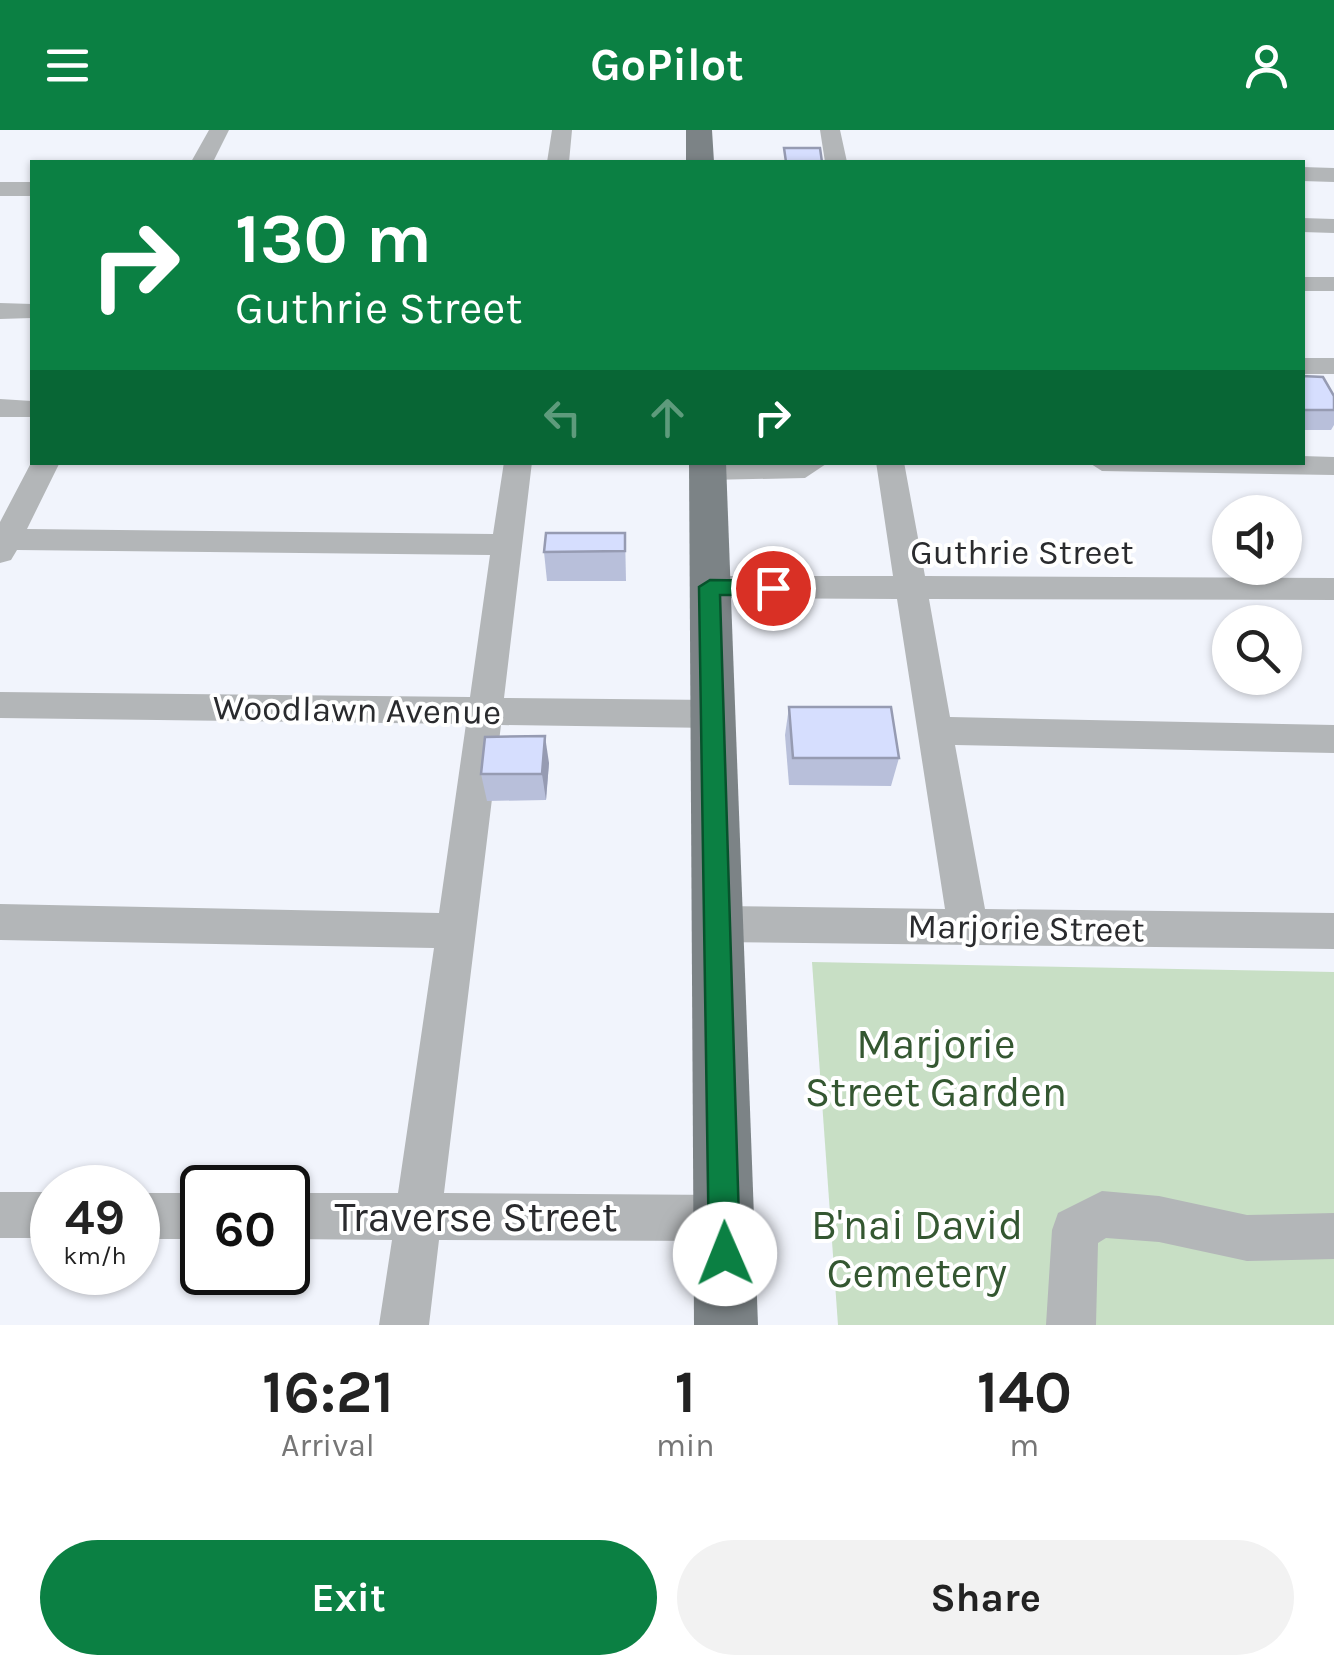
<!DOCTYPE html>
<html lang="en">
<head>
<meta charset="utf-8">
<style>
  :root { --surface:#fff; --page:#f2f2f2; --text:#222; --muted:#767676; --accent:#0b8043 }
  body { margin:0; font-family:Karla,sans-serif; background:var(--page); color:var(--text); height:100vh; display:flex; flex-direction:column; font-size:38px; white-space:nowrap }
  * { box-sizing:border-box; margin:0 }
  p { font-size:32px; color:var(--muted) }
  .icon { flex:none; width:55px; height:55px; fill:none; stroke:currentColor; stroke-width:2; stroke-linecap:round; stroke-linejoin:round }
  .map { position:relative; height:1195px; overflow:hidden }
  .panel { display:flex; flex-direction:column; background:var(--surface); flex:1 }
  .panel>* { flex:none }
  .guide { position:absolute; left:30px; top:30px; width:1275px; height:305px; border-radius:0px; box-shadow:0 2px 8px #0004; background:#0b8043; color:#fff; overflow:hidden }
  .fabs { position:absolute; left:1212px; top:365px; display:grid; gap:20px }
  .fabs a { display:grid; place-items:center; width:90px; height:90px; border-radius:50%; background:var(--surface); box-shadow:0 2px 8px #0004; font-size:50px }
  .speed { position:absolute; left:30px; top:1035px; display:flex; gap:20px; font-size:50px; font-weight:700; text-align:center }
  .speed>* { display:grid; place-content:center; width:130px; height:130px; border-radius:50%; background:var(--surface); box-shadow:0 2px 8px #0004; line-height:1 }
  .speed small { font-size:25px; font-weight:400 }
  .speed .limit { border:5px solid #111; border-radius:15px; background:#fff; color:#111 }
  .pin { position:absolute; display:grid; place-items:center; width:85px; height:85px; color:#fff; margin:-42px; border:5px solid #fff; border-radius:50%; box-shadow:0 2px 10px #0007 }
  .me { position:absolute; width:110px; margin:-55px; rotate:359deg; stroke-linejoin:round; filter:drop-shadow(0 0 8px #0008) }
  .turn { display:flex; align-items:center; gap:35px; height:210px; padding:0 40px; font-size:45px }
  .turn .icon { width:130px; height:130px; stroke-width:2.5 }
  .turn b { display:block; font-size:70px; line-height:85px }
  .lanes { display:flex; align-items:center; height:95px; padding:0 40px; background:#0003; justify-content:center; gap:50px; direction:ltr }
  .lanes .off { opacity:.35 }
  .eta { display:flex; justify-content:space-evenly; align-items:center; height:170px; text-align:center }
  .eta b { font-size:60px; font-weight:700; line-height:70px }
  .action { display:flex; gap:20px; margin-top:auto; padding:20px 40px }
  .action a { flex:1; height:115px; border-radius:60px; background:var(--accent); color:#fff; font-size:40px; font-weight:700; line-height:115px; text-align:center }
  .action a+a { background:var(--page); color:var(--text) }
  header { display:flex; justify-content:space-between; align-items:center; height:130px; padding:0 40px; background:var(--accent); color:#fff; font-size:45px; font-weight:700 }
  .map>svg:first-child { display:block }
  .green { fill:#c8dfc5 }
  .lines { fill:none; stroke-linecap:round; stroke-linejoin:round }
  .minor { fill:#b3b6b8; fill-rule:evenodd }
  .major { fill:#7c8386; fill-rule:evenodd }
  .wall { fill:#b8bfda }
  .shaded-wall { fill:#969bb2 }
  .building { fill:#d6defe; stroke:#969bb2; stroke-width:2.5 }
  .route { fill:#0b8043; stroke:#07532c; stroke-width:2.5 }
  .labels { text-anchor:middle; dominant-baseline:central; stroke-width:8; stroke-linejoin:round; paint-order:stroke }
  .street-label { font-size:35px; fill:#2a2b2e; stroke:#fff }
  .near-park-label { font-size:42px; fill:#345731; stroke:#fff }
  .near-street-label { font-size:42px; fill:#2a2b2e; stroke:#fff }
</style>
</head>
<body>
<header><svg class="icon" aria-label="menu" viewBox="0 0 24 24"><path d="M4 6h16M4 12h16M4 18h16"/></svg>GoPilot<svg class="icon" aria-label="person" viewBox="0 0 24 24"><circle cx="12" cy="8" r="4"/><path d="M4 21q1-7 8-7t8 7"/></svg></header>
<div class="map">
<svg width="1334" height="1195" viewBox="0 0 1334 1195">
  <rect width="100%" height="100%" fill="#f1f4fc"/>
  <polygon class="green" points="812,832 1334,842 1334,1195 838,1195"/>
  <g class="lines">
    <g class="minor">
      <polygon points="209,0 229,0 213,32 191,32"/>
      <polygon points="552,0 572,0 569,32 547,32"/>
      <polygon points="820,0 840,0 847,32 825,32"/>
      <polygon points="1302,37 1334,38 1334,52 1302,51"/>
      <rect x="0" y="52" width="32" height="14"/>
      <polygon points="1302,88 1334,89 1334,103 1302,102"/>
      <rect x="1302" y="147" width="32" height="14"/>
      <polygon points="0,173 32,174 32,188 0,189"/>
      <rect x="1302" y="228" width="32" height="16"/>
      <polygon points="0,269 32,271 32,287 0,287"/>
      <polygon points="1302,326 1334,327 1334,345 1102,341 1088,332 1302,332"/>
      <polygon points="32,331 60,332 27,399 493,404 504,332 532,332 504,568 713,570 725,574 730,584 725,594 713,598 501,595 444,1063 724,1065 740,1072 747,1088 740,1104 724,1111 439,1110 429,1195 379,1195 392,1110 288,1109 288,1063 398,1063 434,818 0,810 0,774 439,783 466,594 0,588 0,562 470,567 490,425 17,420 11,430 0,433 0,392"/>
      <polygon points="829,332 805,348 707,350 693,341 703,332"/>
      <polygon points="876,332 904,332 925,446 1334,448 1334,470 929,469 950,587 1334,595 1334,623 955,615 985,779 1334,783 1334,819 718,812 704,806 698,794 704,782 718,776 945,779 897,469 710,468 699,465 694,457 699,449 710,446 893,446"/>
      <polygon points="1102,1061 1159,1066 1247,1085 1334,1083 1334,1129 1247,1131 1159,1112 1106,1108 1098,1113 1096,1195 1046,1195 1052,1100 1058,1083"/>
      <rect x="0" y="1062" width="52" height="46"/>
      <rect x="138" y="1063" width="64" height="46"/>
    </g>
    <g class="major">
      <polygon points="686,0 712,0 714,32 686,32"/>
      <polygon points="689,332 726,332 758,1195 694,1195"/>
    </g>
  </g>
  <g class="wall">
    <polygon points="1302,246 1334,266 1334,295 1331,300 1302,300"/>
    <polygon points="625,403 626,451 547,451 544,422"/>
    <polygon points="789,577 899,628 891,656 789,655 785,605"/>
    <polygon points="549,633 546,670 487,671 481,644"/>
  </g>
  <polygon class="shaded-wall" points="545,606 549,633 546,670 542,644"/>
  <g class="building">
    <polygon points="784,18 820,18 822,32 786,32"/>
    <polygon points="1302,246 1323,247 1334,266 1334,280 1304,280 1302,277"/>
    <polygon points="546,403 625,403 625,421 544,422"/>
    <polygon points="789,577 891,577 899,628 793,628"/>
    <polygon points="545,606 542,644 481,644 485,607"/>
  </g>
  <polygon class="route" points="710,450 773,451 784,458 773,465 720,465 740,1124 736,1134 725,1139 714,1134 709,1124 699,457"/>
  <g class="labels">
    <g class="street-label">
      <text x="1022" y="422">Guthrie Street</text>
      <text transform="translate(357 580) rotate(1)">Woodlawn Avenue</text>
      <text transform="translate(1026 798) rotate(1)">Marjorie Street</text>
    </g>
    <g class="near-park-label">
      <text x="936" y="914">Marjorie<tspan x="936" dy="48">Street Garden</tspan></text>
      <text x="917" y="1095">B'nai David<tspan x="917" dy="48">Cemetery</tspan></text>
    </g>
    <g class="near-street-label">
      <text x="476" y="1087">Traverse Street</text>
    </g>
  </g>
</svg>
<div class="fabs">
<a><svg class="icon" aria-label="sound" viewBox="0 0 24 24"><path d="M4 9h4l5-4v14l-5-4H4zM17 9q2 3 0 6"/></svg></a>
<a><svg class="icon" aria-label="search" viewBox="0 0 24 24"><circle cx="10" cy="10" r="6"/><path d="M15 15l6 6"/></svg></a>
</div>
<div class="speed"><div>49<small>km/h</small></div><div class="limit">60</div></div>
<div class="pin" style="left:773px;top:458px;background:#d93025"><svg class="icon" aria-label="arrive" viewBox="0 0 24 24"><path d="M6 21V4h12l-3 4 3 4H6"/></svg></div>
<svg class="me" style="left:725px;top:1124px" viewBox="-20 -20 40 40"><circle r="19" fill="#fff"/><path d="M0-13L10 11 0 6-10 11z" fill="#0b8043"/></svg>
<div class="guide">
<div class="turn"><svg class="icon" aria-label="right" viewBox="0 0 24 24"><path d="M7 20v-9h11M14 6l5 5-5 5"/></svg><div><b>130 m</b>Guthrie Street</div></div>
<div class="lanes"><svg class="icon off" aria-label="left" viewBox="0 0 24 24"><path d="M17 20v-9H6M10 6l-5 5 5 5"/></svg><svg class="icon off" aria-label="ahead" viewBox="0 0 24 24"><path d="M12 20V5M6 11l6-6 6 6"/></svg><svg class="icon" aria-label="right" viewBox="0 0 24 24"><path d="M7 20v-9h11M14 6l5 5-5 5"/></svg></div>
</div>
</div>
<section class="panel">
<div class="eta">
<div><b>16:21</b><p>Arrival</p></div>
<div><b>1</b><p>min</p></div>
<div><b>140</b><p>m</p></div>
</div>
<div class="action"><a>Exit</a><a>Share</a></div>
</section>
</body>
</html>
